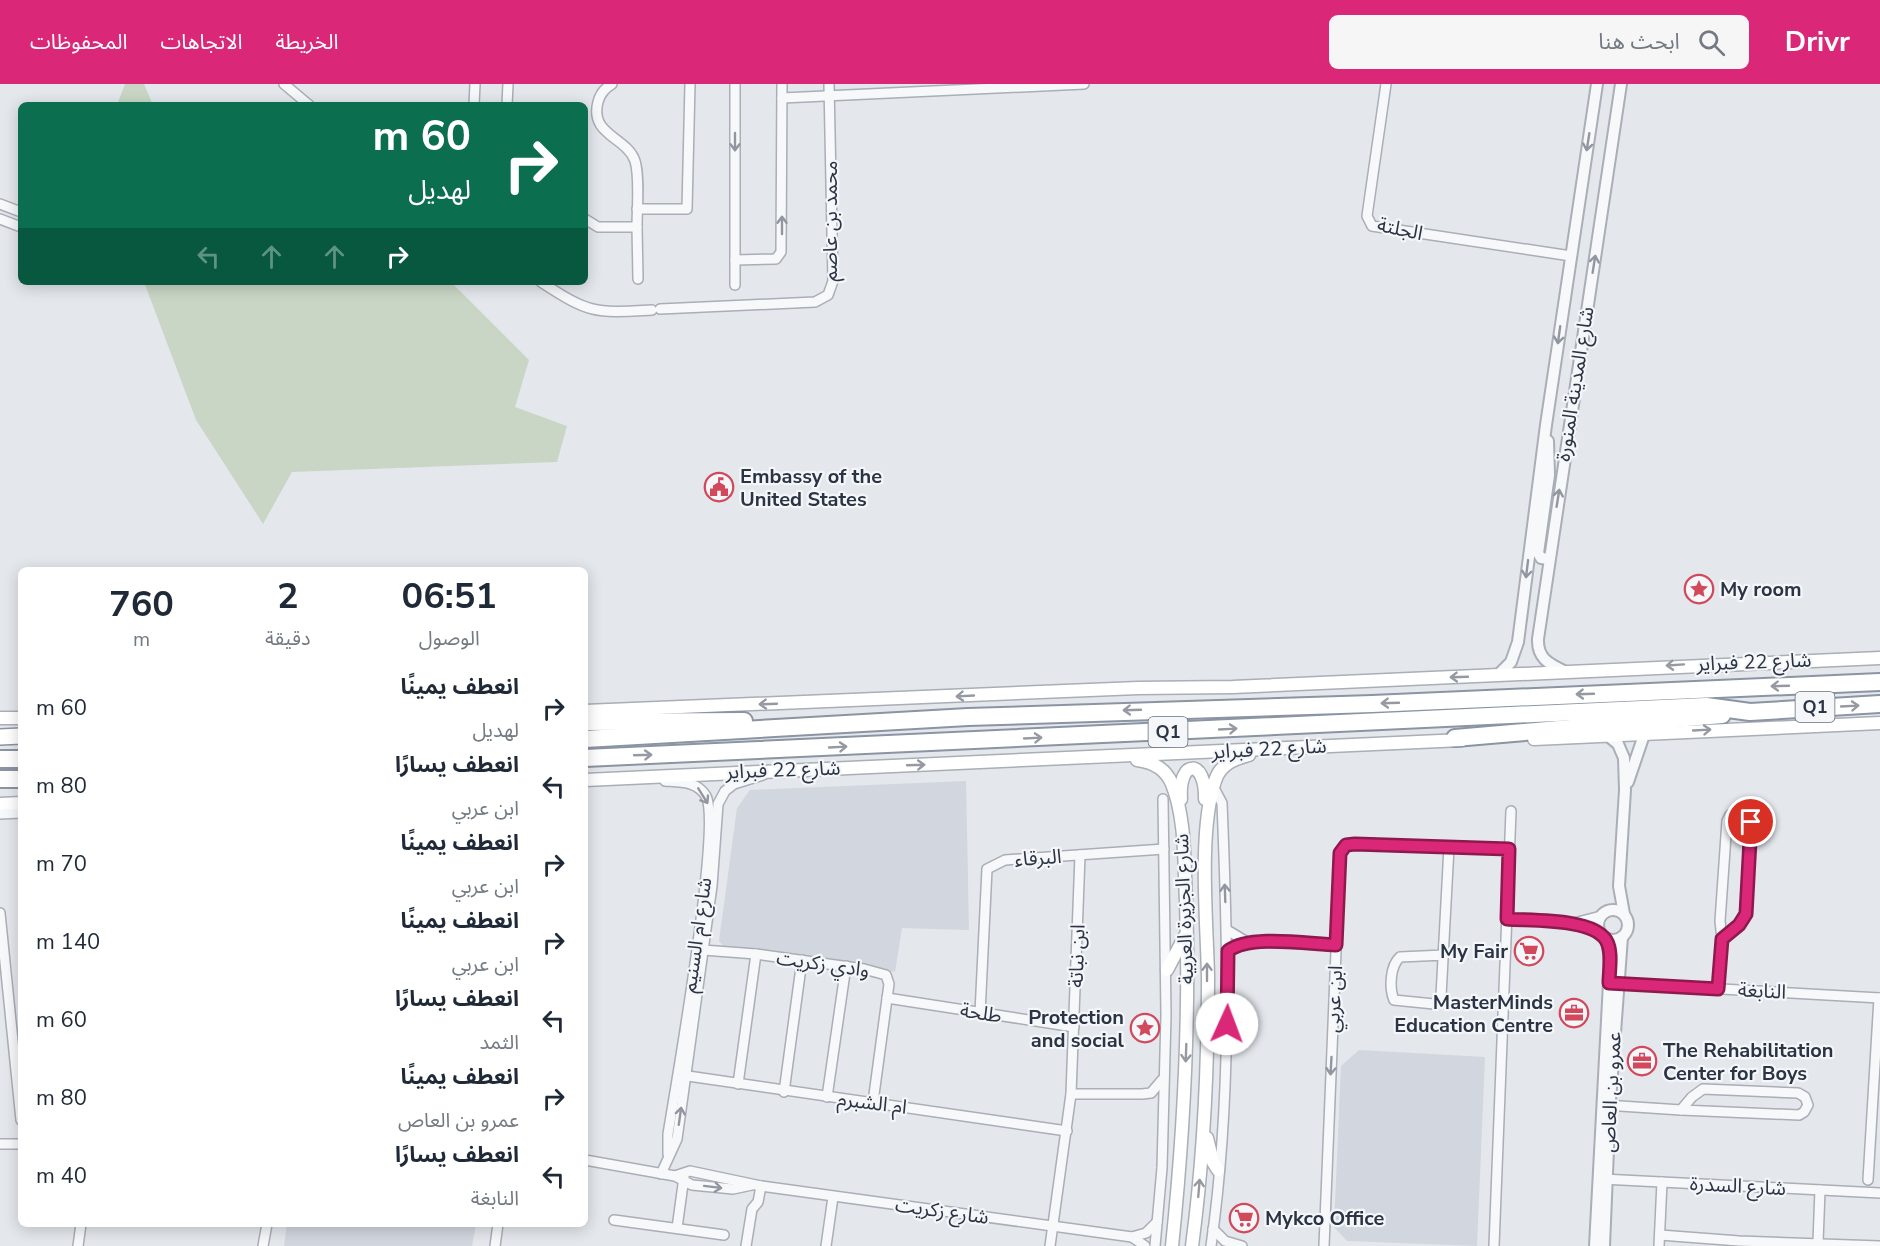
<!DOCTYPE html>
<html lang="ar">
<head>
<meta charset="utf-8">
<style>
  :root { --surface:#fff; --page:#f6f6f7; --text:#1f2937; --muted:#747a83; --accent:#db2777 }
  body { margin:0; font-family:"Nunito Sans","Noto Sans Arabic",sans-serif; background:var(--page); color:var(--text); direction:rtl; height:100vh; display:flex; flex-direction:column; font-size:22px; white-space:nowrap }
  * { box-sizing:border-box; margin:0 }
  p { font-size:20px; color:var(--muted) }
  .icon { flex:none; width:33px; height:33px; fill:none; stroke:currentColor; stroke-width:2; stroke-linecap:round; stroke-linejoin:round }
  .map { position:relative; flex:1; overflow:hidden; direction:ltr }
  .sheet { position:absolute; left:18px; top:483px; width:570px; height:660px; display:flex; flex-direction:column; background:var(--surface); border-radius:9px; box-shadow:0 3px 15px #0003; direction:rtl }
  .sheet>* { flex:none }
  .banner { position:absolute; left:18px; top:18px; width:570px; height:183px; border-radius:9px; box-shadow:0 3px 15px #0003; direction:rtl; background:#0b6e4f; color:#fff; overflow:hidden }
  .pin { position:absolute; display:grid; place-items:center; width:51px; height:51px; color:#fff; margin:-26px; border:3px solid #fff; border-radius:50%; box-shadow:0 2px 6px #0007 }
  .me { position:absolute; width:66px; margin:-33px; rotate:2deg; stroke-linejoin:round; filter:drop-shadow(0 0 4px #0008) }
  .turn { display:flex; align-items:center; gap:21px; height:126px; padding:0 18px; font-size:27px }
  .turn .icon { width:78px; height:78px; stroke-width:2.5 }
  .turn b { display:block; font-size:42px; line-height:51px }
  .lanes { display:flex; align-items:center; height:57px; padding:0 18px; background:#0003; justify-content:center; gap:30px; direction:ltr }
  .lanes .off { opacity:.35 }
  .eta { display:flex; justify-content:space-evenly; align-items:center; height:102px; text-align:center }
  .eta b { font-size:36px; font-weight:700; line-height:42px }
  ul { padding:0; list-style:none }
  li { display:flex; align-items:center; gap:18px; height:78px; padding:0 18px }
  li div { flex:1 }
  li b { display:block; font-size:22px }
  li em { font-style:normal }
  header { display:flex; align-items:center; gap:36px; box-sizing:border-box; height:84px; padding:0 30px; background:var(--accent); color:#fff }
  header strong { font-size:28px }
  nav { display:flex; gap:33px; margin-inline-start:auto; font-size:21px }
  .search { width:420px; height:54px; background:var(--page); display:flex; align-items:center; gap:15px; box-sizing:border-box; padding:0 21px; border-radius:9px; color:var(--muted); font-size:22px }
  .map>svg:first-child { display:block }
  .built { fill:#d2d6de }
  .green { fill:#c9d6c5 }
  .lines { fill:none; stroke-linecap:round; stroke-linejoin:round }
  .minor-casing { stroke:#a9aeb7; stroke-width:12 }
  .tertiary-casing { stroke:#a9aeb7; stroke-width:14 }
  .secondary-casing { stroke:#a9aeb7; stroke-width:15 }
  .trunk-casing { stroke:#8b94a3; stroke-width:18 }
  .motorway-casing { stroke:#8b94a3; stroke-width:20 }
  .minor { stroke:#f7f8fa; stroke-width:9 }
  .tertiary { stroke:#f7f8fa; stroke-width:10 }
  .secondary { stroke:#fff; stroke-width:12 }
  .trunk { stroke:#fff; stroke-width:15 }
  .motorway { stroke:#fff; stroke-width:16 }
  .oneway { stroke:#9196a0 }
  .oneway2 { stroke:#959aa2 }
  .route-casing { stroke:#8e194d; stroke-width:15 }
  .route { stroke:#db2777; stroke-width:10 }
  .labels { text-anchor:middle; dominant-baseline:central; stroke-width:4.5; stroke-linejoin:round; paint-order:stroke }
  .shield { fill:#f4f6f9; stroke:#676e7b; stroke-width:1.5 }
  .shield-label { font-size:18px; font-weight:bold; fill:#2b3445 }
  .street-label { font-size:20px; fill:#2b3445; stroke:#f4f6f9 }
  .poi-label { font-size:20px; font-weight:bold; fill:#2b3445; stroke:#f4f6f9; text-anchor:start }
</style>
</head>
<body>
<header>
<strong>Drivr</strong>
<div class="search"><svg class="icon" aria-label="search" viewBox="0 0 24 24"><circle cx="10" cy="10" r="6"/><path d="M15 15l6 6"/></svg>ابحث هنا</div>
<nav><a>الخريطة</a><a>الاتجاهات</a><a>المحفوظات</a></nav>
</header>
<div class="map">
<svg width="1880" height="1162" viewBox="0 0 1880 1162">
  <rect width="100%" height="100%" fill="#e4e7ec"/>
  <g class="built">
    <polygon points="966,697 969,846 902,844 895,888 727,866 719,857 737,724 750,706"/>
    <polygon points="1359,966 1485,973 1477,1162 1347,1157 1334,1143 1341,982"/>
    <polygon points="287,1140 476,1140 472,1162 284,1162"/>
  </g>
  <g class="green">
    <polygon points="125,0 144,0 153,21 117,21"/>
    <polygon points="144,198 451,198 529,276 515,323 567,342 557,378 292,388 263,440 196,336"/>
  </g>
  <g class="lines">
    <g class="minor-casing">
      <g id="minor">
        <polyline points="284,0 309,21"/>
        <polyline points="735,0 735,176 776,175 781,168 782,0"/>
        <polyline points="1386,0 1367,132 1372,142 1571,172"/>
        <polyline points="782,14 1084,0"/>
        <polyline points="474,21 475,0"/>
        <polyline points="507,21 508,0"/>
        <polyline points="0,120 21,128"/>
        <polyline points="637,125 687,125 690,0"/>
        <polyline points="0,135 21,143"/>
        <path d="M 585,135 L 598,143 L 637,143 C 637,125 640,93 635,77 C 627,53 589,51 598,18 C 600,10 605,4 612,0"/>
        <polyline points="637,143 638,195"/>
        <path d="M 541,198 C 590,230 594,229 652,226"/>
        <polyline points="735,201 735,176"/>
        <polyline points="660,225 815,218 828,211 833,197 829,0"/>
        <path d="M 665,697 C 680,698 697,697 706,712 C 722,743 676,1000 668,1050 L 668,1070"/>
        <polygon points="1739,728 1747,731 1751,738 1747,827 1744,835 1722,855 1720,837 1727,737 1730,731"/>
        <polyline points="0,730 21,729"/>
        <polyline points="0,829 21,1036"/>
        <polyline points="1507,835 1570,839 1599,848"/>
        <polyline points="1574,839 1601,832"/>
        <polyline points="1227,846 1247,858 1336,861"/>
        <polyline points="703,866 756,870 864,885 886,891 889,900 873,1018"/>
        <path d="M 1444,871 L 1400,873 C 1390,882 1389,904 1394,916 L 1434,920 L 1439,918 L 1441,912 L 1449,763"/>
        <polyline points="1614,899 1880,914"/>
        <polyline points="1718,905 1722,855"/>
        <polyline points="887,914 1074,943"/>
        <polyline points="980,929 987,785 1005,776 1164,765"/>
        <polyline points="681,991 1067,1047"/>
        <polyline points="738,1000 756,870"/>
        <polygon points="1703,1005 1798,1009 1805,1013 1808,1021 1804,1028 1799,1031 1681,1026 1692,1013"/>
        <polyline points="784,1008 802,876"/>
        <polyline points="1071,1010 1142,1010 1151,1009 1162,996"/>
        <polyline points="827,1013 846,882"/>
        <polyline points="1605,1021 1681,1026"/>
        <polyline points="0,1060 21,1060"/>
        <polyline points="585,1076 675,1092 692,1101 733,1105 752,1101"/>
        <polyline points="661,1090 677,1055 712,802 718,720 725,707 734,700 763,691"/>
        <polyline points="675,1092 690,1087 761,1102 1132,1153 1146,1149 1157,1138"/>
        <polyline points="1602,1095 1880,1109"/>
        <polyline points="1868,1096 1879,914"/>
        <polyline points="614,1136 724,1151"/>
        <polyline points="677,1144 684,1093"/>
        <polyline points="1213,1145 1225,1157 1242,1162"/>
        <polyline points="1660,1151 1739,1157 1880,1162"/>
        <polyline points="1132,1153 1145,1162"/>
        <polyline points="1818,1158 1820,1106"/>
        <polyline points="78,1162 81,1140"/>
        <polyline points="263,1162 267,1140"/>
        <polyline points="495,1162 498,1140"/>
        <polyline points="746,1162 752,1125 758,1118 761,1102"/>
        <polyline points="826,1162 833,1113"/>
        <polyline points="1050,1162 1071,1010 1080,771"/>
        <polyline points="1155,1162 1162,1084 1166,931 1163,715"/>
        <path d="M 1211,1162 C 1232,1015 1228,866 1222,719 L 1213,702"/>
        <polyline points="1324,1162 1340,769 1346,761 1355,760 1509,765"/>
        <polyline points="1494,1162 1511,727"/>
        <polyline points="1659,1162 1662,1098"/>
      </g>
    </g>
    <g class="tertiary-casing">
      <g id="tertiary">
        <polyline points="1548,357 1549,391 1538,469 1541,474 1549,475"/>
        <path d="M 1564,587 C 1549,580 1537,574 1538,555 L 1621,0"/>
        <polyline points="1498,591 1511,578 1518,558 1546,341 1597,0"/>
        <polyline points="1607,651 1618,660 1624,674 1625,706 1619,802 1624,830"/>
        <polyline points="1628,698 1645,648"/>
        <circle cx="1613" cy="841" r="15"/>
        <polyline points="1595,1162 1609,899 1610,871 1606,855"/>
        <polyline points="1604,1162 1610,1017 1622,853"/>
      </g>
    </g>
    <g class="secondary-casing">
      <g id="secondary">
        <polyline points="585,627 1138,604 1233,603 1880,574"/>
        <polyline points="0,634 21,634"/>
        <polyline points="1534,655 1880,639"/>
        <path d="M 1137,676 C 1153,678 1166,685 1172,700 C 1186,735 1184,780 1186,817 C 1190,933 1184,1047 1172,1162"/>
        <polyline points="585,696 1462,656"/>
        <path d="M 1181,715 C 1178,675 1206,674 1205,715"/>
        <polyline points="0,720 21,719"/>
        <polyline points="1167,886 1185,852"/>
        <polyline points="1207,1054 1213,1078 1218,1086"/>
        <path d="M 1192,1162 C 1204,1073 1208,983 1208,893 C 1207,838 1198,748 1215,697 C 1220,680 1234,675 1249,671"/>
      </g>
    </g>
    <g class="trunk-casing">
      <polyline id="trunk" points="0,653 21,652"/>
    </g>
    <g class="motorway-casing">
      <g id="motorway">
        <polyline points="585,638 744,637"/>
        <polyline points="1455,654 1722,631"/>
        <polyline points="585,655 968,633 1372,620 1880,598"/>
        <polyline points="585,674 1706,622 1750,628 1880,620"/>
        <polyline points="0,675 21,675"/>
        <polyline points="0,695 21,695"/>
      </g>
    </g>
    <use href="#minor" class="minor"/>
    <use href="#tertiary" class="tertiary"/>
    <use href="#secondary" class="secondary"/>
    <use href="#trunk" class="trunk"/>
    <use href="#motorway" class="motorway"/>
  </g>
  <defs><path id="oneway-shaft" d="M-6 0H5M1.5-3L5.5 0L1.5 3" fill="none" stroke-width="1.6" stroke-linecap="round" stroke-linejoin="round" transform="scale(1.5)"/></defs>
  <g class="oneway">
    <use href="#oneway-shaft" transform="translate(735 58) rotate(90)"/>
    <use href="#oneway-shaft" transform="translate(1588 58) rotate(99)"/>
    <use href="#oneway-shaft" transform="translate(782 141) rotate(-90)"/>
    <use href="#oneway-shaft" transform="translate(1594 180) rotate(-81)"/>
    <use href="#oneway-shaft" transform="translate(1559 251) rotate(98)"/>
    <use href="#oneway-shaft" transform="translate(1558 414) rotate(-81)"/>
    <use href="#oneway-shaft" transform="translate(1527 485) rotate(97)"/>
    <use href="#oneway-shaft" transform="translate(703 712) rotate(58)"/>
    <use href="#oneway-shaft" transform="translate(1225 809) rotate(-92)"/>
    <use href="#oneway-shaft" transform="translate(1331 982) rotate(93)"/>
    <use href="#oneway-shaft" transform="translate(680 1032) rotate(-82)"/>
    <use href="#oneway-shaft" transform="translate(713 1103) rotate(7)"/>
  </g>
  <g class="oneway2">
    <use href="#oneway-shaft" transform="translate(1675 581) rotate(176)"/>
    <use href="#oneway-shaft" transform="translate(1459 593) rotate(178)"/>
    <use href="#oneway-shaft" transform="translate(1780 602) rotate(178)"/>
    <use href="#oneway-shaft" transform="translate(1585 610) rotate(178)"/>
    <use href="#oneway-shaft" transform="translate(965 612) rotate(177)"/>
    <use href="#oneway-shaft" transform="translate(1390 619) rotate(178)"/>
    <use href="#oneway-shaft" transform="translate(768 620) rotate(178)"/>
    <use href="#oneway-shaft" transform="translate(1850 622) rotate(-3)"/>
    <use href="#oneway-shaft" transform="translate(1132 626) rotate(178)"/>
    <use href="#oneway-shaft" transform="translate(1228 645) rotate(-3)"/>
    <use href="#oneway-shaft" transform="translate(1702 646) rotate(-3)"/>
    <use href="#oneway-shaft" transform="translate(1033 654) rotate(-3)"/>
    <use href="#oneway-shaft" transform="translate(838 663) rotate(-3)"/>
    <use href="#oneway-shaft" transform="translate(643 671) rotate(-2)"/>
    <use href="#oneway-shaft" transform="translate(916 681) rotate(-2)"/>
    <use href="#oneway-shaft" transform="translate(1207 888) rotate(-90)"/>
    <use href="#oneway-shaft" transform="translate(1186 969) rotate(92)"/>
    <use href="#oneway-shaft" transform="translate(1199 1104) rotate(-85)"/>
  </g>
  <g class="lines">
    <g class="route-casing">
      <path id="route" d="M 1227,940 L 1228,867 C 1250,850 1308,860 1336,861 L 1340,769 L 1346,761 L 1355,760 L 1509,765 L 1507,835 C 1531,837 1592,834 1606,856 C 1613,867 1609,887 1609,899 L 1718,905 L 1722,855 L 1739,841 L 1746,830 L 1751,738"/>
    </g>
    <use href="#route" class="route"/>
  </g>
  <defs>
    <g id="civic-ring" transform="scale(1.5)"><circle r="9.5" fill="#f4f6f9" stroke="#d1495b" stroke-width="1.5"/><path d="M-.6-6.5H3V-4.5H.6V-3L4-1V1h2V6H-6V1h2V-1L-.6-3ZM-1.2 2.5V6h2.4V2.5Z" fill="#d1495b"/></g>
    <g id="sight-ring" transform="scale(1.5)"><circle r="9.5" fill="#f4f6f9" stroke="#d1495b" stroke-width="1.5"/><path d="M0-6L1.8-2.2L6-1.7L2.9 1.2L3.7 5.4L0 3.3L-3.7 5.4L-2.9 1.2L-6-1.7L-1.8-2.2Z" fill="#d1495b"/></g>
    <g id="supermarket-ring" transform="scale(1.5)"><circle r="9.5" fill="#f4f6f9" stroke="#d1495b" stroke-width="1.5"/><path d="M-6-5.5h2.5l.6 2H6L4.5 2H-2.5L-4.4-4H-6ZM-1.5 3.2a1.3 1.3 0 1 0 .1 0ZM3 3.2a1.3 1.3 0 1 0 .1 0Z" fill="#d1495b"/></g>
    <g id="office-ring" transform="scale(1.5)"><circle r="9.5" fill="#f4f6f9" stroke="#d1495b" stroke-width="1.5"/><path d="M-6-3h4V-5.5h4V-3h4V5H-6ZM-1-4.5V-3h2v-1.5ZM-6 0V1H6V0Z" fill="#d1495b"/></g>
  </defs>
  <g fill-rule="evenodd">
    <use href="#civic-ring" x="719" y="403"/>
    <use href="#sight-ring" x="1699" y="505"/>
    <use href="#supermarket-ring" x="1529" y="867"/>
    <use href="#office-ring" x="1574" y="929"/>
    <use href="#sight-ring" x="1145" y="944"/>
    <use href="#office-ring" x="1642" y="977"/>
    <use href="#supermarket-ring" x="1244" y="1134"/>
  </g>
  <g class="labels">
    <g class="shield">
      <rect x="1795.5" y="608" width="39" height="30" rx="4.5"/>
      <rect x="1148.5" y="633" width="39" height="30" rx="4.5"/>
    </g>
    <g class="shield-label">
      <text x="1815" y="623">Q1</text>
      <text x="1168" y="648">Q1</text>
    </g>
    <g class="street-label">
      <text transform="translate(830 137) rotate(-90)">محمد بن عاصم</text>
      <text transform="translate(1400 145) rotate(12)">الجلتة</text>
      <text transform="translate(1575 300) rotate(-81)">شارع المدينة المنورة</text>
      <text transform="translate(1754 578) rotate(-2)">شارع 22 فبراير</text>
      <text transform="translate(1269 665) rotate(-3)">شارع 22 فبراير</text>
      <text transform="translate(783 686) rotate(-2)">شارع 22 فبراير</text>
      <text transform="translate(1038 774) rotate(-4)">البرقاء</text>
      <text transform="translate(1184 825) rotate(-92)">شارع الجزيرة العربية</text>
      <text transform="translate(697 851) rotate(-82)">شارع ام السنيم</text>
      <text transform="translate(1077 872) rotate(-88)">ابن نباتة</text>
      <text transform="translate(823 880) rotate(8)">وادي زكريت</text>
      <text transform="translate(1762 907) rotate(3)">النابغة</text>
      <text transform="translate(1334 915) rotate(-87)">ابن عربي</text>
      <text transform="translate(981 929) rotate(9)">طلحة</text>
      <text transform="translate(1611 1008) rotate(-87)">عمرو بن العاص</text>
      <text transform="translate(872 1019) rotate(7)">ام الشبرم</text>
      <text transform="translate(1738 1102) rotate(3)">شارع السدرة</text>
      <text transform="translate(942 1127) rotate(8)">شارع زكريت</text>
    </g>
    <g class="poi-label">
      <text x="740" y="392">Embassy of the<tspan x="740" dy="23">United States</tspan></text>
      <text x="1720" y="505">My room</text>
      <text x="1508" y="867" text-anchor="end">My Fair</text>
      <text x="1553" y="918" text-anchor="end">MasterMinds<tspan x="1553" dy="23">Education Centre</tspan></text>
      <text x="1124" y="933" text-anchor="end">Protection<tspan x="1124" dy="23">and social</tspan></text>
      <text x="1663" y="966">The Rehabilitation<tspan x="1663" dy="23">Center for Boys</tspan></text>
      <text x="1265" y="1134">Mykco Office</text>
    </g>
  </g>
</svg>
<div class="pin" style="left:1751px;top:738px;background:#d93025"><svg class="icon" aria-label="arrive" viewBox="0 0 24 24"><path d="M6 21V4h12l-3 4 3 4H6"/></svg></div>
<svg class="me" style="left:1227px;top:940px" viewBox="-20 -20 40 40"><circle r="19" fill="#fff"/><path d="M0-13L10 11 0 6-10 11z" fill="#db2777"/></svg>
<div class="banner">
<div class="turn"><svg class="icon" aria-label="right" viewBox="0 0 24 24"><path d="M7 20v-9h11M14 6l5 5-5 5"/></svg><div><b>60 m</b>لهديل</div></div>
<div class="lanes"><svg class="icon off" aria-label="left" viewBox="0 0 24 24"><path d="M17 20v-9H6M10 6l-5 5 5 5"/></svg><svg class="icon off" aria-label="ahead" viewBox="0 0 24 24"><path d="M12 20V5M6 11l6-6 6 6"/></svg><svg class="icon off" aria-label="ahead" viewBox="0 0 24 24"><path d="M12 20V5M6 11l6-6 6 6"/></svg><svg class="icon" aria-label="right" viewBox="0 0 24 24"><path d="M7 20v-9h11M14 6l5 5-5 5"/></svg></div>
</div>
<section class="sheet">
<div class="eta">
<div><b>06:51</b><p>الوصول</p></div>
<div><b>2</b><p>دقيقة</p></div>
<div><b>760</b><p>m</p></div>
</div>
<ul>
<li><svg class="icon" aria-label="right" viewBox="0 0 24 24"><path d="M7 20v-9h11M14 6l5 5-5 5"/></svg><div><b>انعطف يمينًا</b><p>لهديل</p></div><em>60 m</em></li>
<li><svg class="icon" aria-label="left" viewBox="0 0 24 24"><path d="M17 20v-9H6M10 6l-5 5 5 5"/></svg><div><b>انعطف يسارًا</b><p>ابن عربي</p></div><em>80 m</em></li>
<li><svg class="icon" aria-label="right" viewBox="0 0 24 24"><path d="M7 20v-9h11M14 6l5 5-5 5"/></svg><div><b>انعطف يمينًا</b><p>ابن عربي</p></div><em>70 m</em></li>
<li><svg class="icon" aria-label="right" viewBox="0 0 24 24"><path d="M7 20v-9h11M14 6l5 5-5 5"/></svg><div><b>انعطف يمينًا</b><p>ابن عربي</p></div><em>140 m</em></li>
<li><svg class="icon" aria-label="left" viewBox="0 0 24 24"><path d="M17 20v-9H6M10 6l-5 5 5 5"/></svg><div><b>انعطف يسارًا</b><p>الثمد</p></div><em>60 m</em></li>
<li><svg class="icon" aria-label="right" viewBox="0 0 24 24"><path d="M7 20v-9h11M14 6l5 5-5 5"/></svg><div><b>انعطف يمينًا</b><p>عمرو بن العاص</p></div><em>80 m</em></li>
<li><svg class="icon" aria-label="left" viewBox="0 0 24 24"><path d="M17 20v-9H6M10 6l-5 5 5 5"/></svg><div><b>انعطف يسارًا</b><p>النابغة</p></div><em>40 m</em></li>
</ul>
</section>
</div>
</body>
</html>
